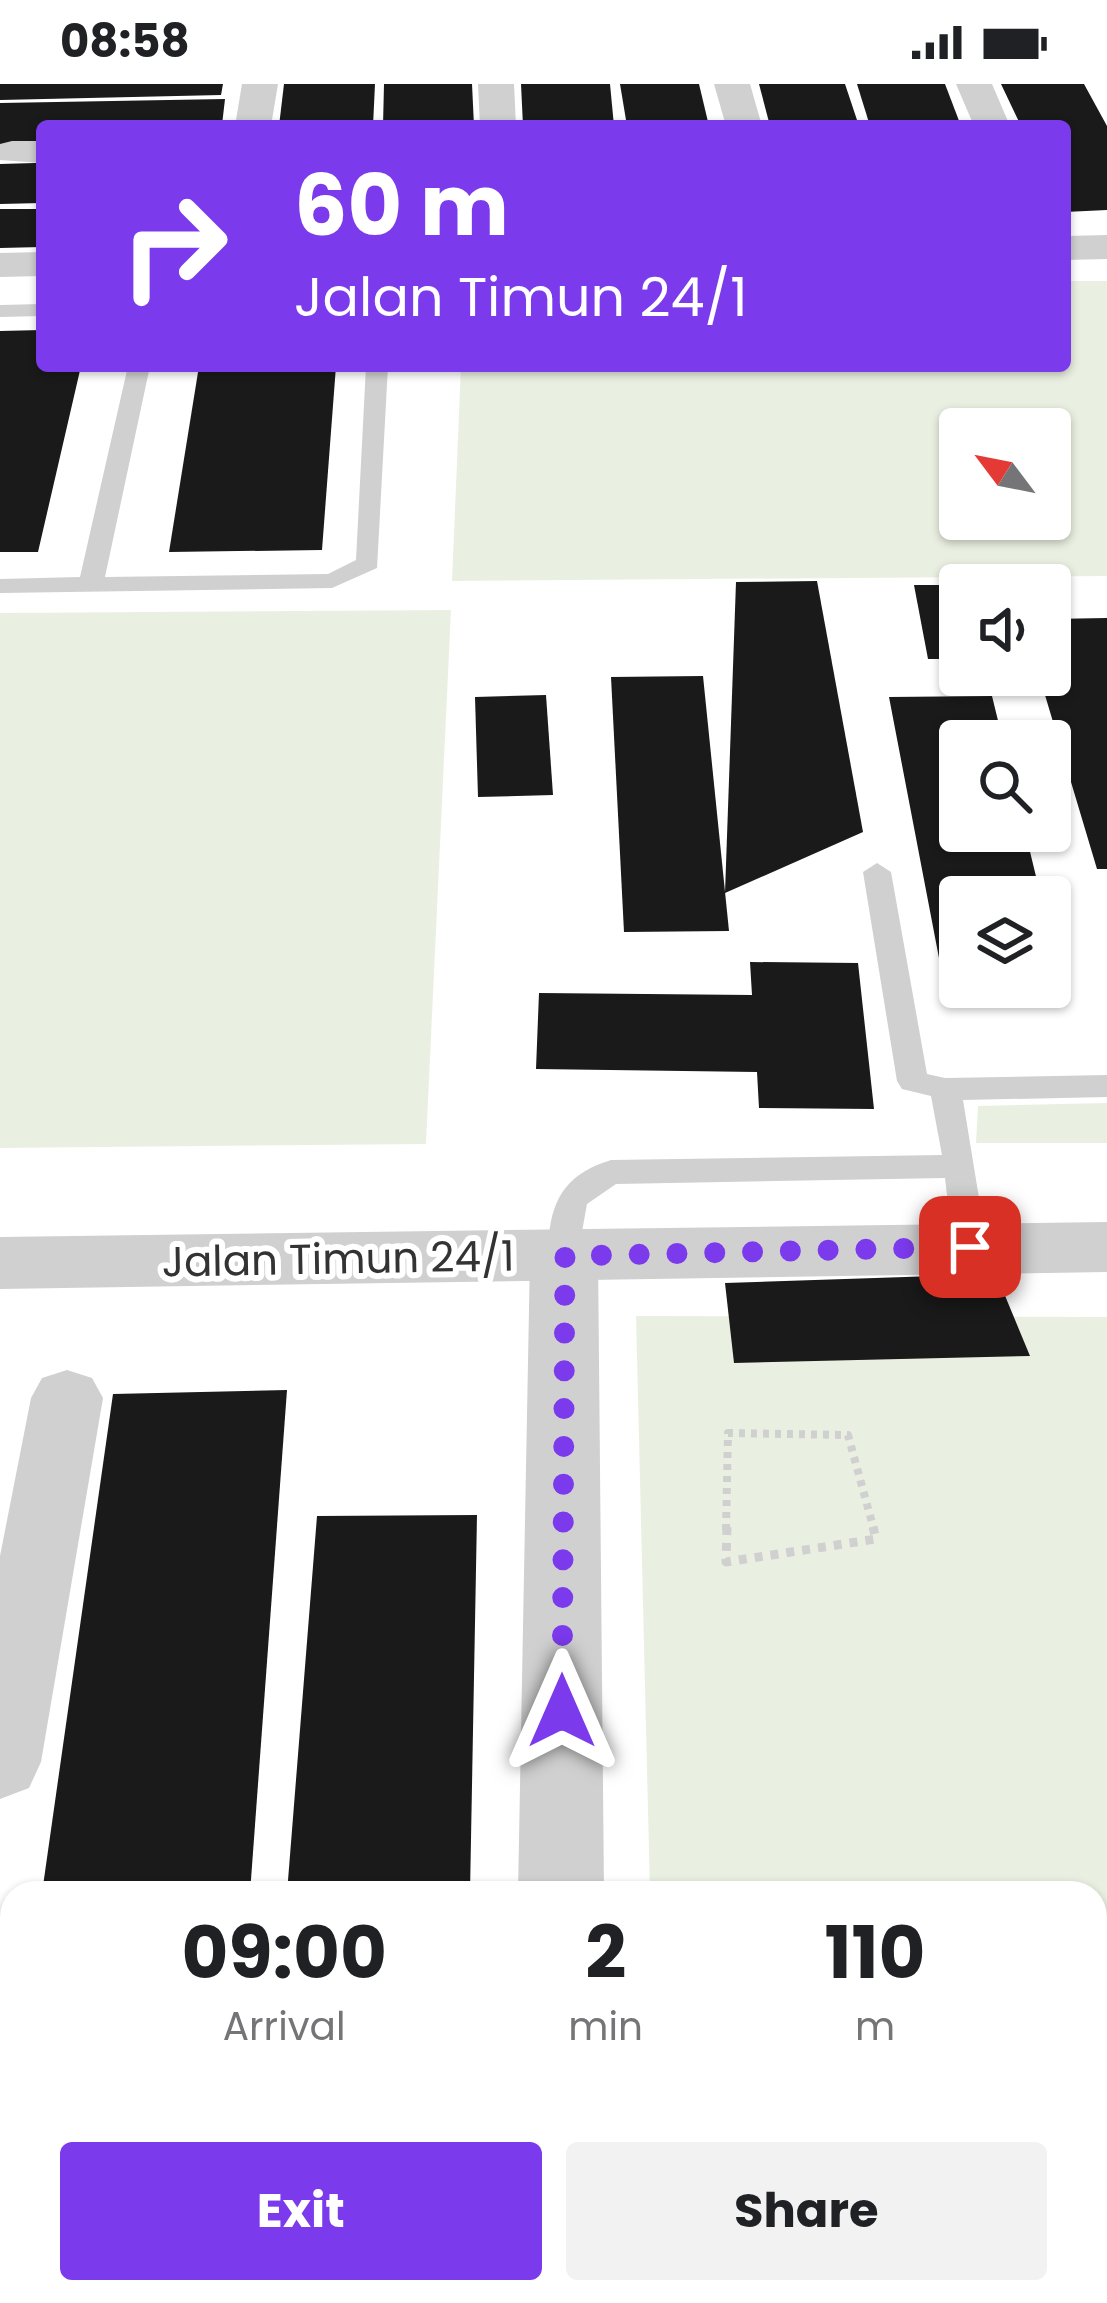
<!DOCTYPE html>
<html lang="en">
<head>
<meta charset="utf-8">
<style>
  :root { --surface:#fff; --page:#f2f2f2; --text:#202124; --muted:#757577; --accent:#7c3aed }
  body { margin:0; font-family:Poppins,sans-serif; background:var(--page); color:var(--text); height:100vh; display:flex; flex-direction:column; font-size:45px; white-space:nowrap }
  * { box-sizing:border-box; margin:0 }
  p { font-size:39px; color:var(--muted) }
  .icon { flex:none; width:66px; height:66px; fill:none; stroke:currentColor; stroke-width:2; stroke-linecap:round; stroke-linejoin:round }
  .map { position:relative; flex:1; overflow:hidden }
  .details { position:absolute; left:0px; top:1797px; width:1107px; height:423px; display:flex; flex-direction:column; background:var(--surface); border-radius:36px 36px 0 0; box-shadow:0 3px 9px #0004 }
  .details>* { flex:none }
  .top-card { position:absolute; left:36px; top:36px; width:1035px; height:252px; border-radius:12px; box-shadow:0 3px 9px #0004; background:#7c3aed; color:#fff; overflow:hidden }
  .needle { width:78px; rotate:302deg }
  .fabs { position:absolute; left:939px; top:324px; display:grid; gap:24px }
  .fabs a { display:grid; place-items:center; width:132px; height:132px; border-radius:12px; background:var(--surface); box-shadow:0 3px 9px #0004; font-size:60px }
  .pin { position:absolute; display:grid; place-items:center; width:102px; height:102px; color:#fff; margin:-51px; border-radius:24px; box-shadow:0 6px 18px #0006 }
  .me { position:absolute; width:132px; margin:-66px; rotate:0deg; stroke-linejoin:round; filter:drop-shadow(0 0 9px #0008) }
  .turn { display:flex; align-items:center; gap:42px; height:252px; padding:0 60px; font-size:54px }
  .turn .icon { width:156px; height:156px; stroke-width:2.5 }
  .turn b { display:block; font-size:84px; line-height:102px }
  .eta { display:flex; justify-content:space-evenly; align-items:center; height:204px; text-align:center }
  .eta b { font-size:72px; font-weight:700; line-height:84px }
  .primary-button { display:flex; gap:24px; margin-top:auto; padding:24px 60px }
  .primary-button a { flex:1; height:138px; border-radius:12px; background:var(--accent); color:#fff; font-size:48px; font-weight:700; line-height:138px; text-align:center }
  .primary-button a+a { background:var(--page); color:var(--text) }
  .status { display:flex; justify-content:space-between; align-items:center; height:84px; padding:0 60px; background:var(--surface); direction:ltr }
  .status svg { height:33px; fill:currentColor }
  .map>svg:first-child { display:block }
  .green { fill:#eaf0e1; fill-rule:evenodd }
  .building { fill:#1a1a1a }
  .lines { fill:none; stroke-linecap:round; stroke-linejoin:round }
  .path-far1 { stroke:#d0d0d0; stroke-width:8; stroke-dasharray:6 6; stroke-linecap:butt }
  .path { stroke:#d0d0d0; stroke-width:9; stroke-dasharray:8 8; stroke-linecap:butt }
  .service { fill:#d0d0d0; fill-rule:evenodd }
  .minor { fill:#d0d0d0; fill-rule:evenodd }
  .tertiary { fill:#d0d0d0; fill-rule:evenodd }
  .route { stroke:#7c3aed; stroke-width:21; stroke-dasharray:0 37.8 }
  .labels { text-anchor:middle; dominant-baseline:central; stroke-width:12; stroke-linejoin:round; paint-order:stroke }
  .street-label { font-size:42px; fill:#333; stroke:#fff }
</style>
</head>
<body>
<div class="status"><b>08:58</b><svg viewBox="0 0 49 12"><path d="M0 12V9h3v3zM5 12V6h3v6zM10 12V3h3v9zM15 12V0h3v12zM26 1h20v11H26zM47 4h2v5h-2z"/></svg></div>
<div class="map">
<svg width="1107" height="2219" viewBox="0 0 1107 2219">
  <rect width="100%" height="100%" fill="#fff"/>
  <g class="green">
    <path d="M 1065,197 L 1107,197 L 1107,492 L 452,497 L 461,282 L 1065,282 ZM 960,345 L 1050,345 L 1050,435 L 960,435 Z"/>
    <polygon points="451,526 426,1060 0,1064 0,529"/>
    <polygon points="1107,1019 1107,1059 976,1059 978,1022"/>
    <polygon points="636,1232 1107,1233 1107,2219 660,2219 660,2208 1095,2208 1095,1809 650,1809"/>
  </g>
  <g class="building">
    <polygon points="0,0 223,0 221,11 0,16"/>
    <polygon points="284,0 375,0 373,42 279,42"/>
    <polygon points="384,0 472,0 474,42 383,42"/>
    <polygon points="521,0 610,0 614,42 523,42"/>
    <polygon points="620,0 699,0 709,42 627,42"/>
    <polygon points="759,0 845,0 859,42 770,42"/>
    <polygon points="857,0 945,0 961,42 870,42"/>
    <polygon points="1001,0 1084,0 1107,42 1107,126 1065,128 1065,42 1021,42"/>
    <polygon points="225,15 222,41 42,42 42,60 0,61 0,19"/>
    <polygon points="35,79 42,79 42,119 0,120 0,80"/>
    <polygon points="0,125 42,125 42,163 0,164"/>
    <polygon points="42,246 42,282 81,282 38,468 0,468 0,247"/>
    <polygon points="199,282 336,282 322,466 169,468"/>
    <polygon points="817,497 863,748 725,809 736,498"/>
    <polygon points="914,501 960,501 960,575 928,575"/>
    <polygon points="1107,534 1107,785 1097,785 1039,591 1050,591 1050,535"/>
    <polygon points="703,592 729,847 624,848 611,593"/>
    <polygon points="546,611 553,711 478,713 475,613"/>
    <polygon points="992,612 1003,657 960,657 960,747 1025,747 1041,813 960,813 960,903 1050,903 1052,857 1067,920 948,921 889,613"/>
    <polygon points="750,878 858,879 874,1025 759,1024 757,988 536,985 539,909 752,911"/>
    <polygon points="996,1190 1030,1272 734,1279 725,1199"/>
    <polygon points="287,1306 250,1809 42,1809 113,1310"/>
    <polygon points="477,1431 470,1809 287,1809 317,1432"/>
  </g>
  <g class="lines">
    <polyline class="path-far1" points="726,1446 728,1349 848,1351 874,1446"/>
    <polyline class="path" points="727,1443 726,1478 876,1455 873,1443"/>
    <g class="service">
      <polygon points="42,220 42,232 0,233 0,221"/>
      <polygon points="128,282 150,282 105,493 328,490 356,476 366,282 388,282 377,484 332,504 0,509 0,495 80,493"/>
      <path d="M 877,779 L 891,788 L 927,990 L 945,994 L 1107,991 L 1107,1013 L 963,1016 L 987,1163 L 982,1172 L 970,1176 L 958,1172 L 953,1163 L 945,1094 L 616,1100 L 587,1120 L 576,1181 L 564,1185 L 552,1181 C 546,1170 548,1165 549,1153 C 552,1111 571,1088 611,1076 L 942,1071 L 931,1012 L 902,1005 L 897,997 L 863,788 Z"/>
      <polygon points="489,2208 537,2208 539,2219 491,2219"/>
    </g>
    <g class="minor">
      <polygon points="242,0 278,0 271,42 235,42"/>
      <polygon points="478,0 514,0 516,42 480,42"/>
      <polygon points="714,0 750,0 762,42 726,42"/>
      <polygon points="956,0 992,0 1010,42 974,42"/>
      <polygon points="12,57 42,57 42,79 0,76 0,60"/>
      <polygon points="1107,151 1107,175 1065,176 1065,152"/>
      <polygon points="42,168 42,192 0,193 0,169"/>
      <polygon points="564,1147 588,1154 598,1172 604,1809 518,1809 530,1172 540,1154"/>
      <polygon points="67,1286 92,1294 103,1314 41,1678 29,1704 0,1715 0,1472 31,1314 42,1294"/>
      <rect x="0" y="2098" width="12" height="94"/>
    </g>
    <polygon class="tertiary" points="1107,1138 1107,1188 0,1205 0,1153"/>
  </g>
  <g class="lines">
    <polyline class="route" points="562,1627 565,1172 970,1163"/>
  </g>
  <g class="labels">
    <g class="street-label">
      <text transform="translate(338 1175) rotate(-1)">Jalan Timun 24/1</text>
    </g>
  </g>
</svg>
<div class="fabs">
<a><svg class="needle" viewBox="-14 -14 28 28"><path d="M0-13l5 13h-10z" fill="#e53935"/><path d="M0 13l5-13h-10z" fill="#757577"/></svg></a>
<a><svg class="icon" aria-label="sound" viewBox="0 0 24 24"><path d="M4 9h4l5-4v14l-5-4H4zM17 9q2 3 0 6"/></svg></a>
<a><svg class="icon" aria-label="search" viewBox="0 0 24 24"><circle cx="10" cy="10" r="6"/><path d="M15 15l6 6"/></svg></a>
<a><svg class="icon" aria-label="layers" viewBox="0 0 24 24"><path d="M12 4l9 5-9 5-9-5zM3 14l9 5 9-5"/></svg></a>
</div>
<div class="pin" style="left:970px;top:1163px;background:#d93025"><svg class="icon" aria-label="arrive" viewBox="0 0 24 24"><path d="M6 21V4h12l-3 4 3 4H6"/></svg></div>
<svg class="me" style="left:562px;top:1627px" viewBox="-20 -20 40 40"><path d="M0-17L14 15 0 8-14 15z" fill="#7c3aed" stroke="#fff" stroke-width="4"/></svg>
<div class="top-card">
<div class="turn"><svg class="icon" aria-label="right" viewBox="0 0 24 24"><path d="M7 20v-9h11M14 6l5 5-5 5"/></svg><div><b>60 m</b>Jalan Timun 24/1</div></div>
</div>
<section class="details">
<div class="eta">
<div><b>09:00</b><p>Arrival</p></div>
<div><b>2</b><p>min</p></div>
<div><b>110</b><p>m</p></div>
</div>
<div class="primary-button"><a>Exit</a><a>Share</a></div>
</section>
</div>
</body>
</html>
